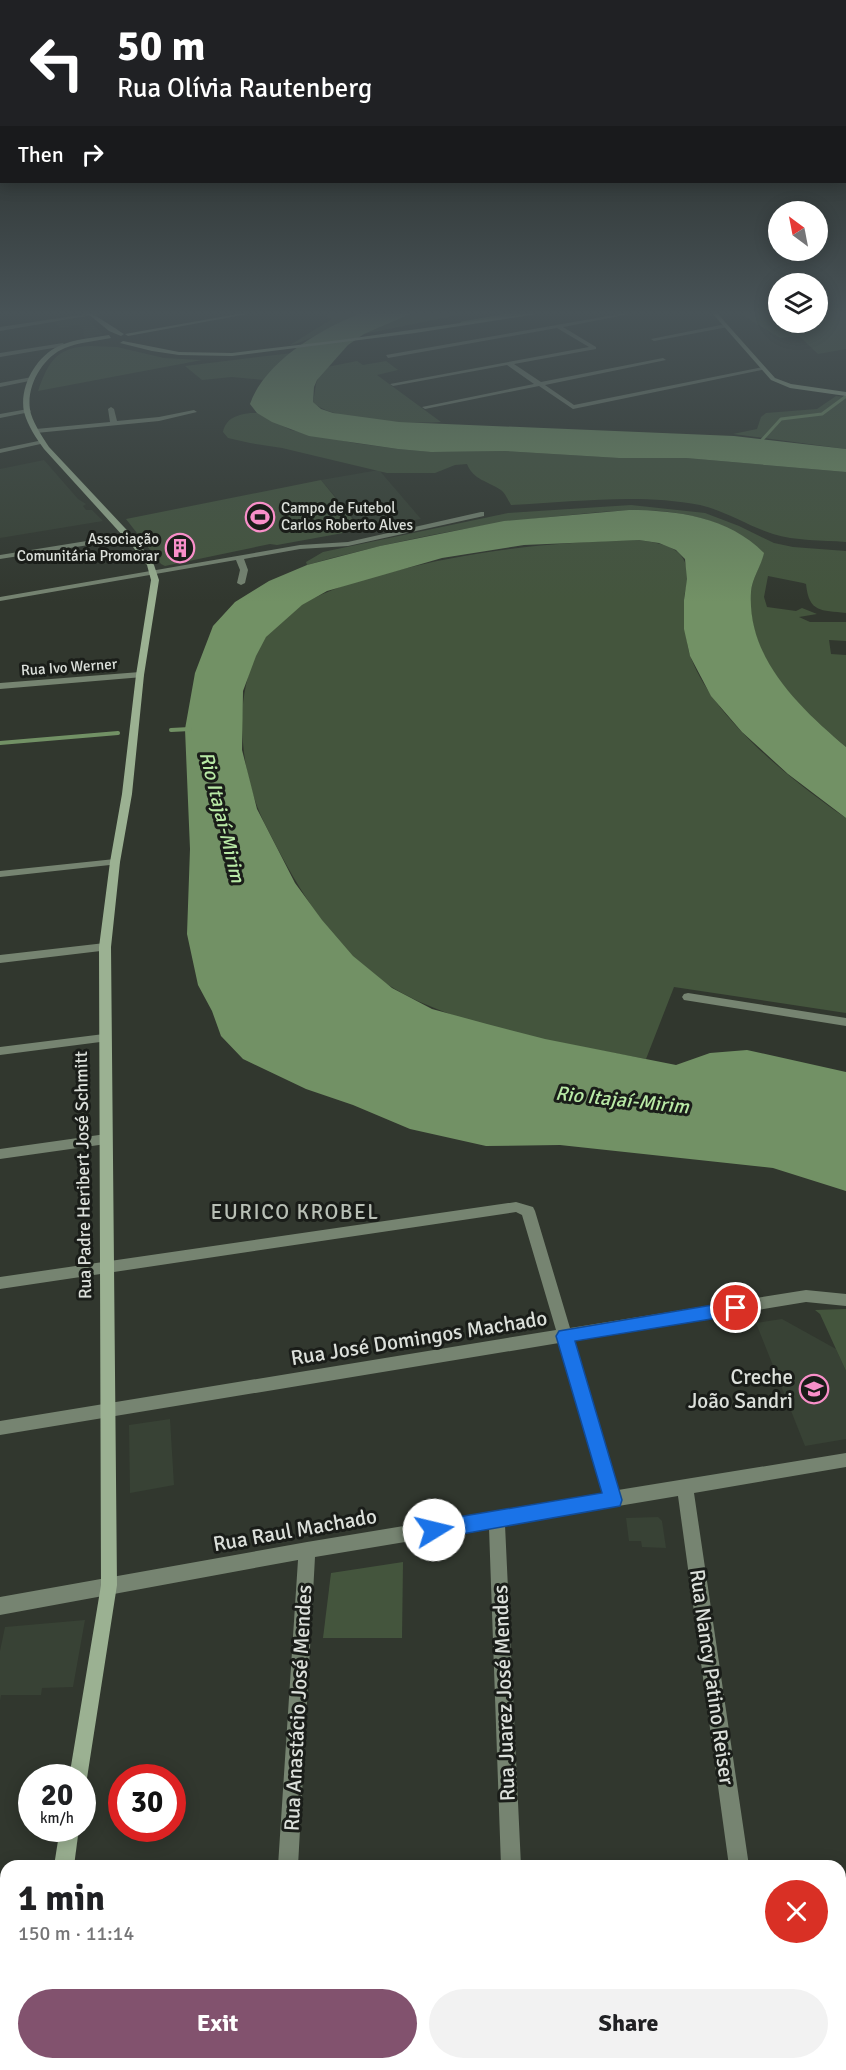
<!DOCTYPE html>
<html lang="en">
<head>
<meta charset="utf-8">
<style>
  :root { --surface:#fff; --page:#f2f2f2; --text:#202124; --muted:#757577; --accent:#82526e }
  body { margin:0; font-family:Signika,sans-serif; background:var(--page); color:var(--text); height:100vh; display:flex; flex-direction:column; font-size:22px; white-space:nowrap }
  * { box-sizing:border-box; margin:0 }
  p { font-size:20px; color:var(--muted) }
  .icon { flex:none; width:33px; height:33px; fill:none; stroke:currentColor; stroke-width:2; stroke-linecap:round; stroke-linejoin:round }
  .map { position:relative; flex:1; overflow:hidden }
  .panel { position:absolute; left:0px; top:1860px; width:846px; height:210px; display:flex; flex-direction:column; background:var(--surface); border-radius:18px 18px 0 0; box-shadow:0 3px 15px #0003 }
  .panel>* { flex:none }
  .guide { position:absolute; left:0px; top:0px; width:846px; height:183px; box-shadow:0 3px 15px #0003; background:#202124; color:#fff; overflow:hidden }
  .needle { width:39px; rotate:328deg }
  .controls { position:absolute; left:768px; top:201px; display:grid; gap:12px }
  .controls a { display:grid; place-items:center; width:60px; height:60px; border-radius:50%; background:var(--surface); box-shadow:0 3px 15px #0003; font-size:30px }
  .speed { position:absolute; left:18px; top:1764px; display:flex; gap:12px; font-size:30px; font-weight:700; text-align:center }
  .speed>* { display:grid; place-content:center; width:78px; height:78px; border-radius:50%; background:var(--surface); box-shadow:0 3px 15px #0003; line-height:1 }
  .speed small { font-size:15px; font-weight:400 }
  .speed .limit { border:9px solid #d22; background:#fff; color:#111 }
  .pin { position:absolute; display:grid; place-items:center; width:51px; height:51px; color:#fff; margin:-26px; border:3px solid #fff; border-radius:50%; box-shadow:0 2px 6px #0007 }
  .me { position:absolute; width:66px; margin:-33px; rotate:81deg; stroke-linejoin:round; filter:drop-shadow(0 0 4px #0008) }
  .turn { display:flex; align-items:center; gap:21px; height:126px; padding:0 18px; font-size:27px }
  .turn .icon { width:78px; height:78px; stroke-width:2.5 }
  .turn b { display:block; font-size:42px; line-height:51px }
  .then { display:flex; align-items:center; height:57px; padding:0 18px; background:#0003; gap:12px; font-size:22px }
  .round { display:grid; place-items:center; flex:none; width:63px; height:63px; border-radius:32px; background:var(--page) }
  .summary { display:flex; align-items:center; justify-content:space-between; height:102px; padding:0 18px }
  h1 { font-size:36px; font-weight:800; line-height:45px }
  .button { display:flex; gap:12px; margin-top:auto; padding:12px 18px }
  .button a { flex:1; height:69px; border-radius:36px; background:var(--accent); color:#fff; font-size:24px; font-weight:800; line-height:69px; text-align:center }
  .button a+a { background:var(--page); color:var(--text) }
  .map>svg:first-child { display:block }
  .built { fill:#384235 }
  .green { fill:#44553d }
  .water { fill:#729165 }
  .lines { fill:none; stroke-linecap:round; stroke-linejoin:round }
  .stream-far1 { stroke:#729165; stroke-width:3 }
  .stream { stroke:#729165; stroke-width:4 }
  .street { fill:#768471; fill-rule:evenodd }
  .secondary { fill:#9bb192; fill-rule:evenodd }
  .route { fill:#1a73e8; stroke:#114b97; stroke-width:1.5 }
  .labels { text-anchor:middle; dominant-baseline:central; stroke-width:6; stroke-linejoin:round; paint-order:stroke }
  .far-poi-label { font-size:15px; fill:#dce0db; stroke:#1a1d19; text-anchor:start }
  .far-street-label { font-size:15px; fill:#dce0db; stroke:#1a1d19 }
  .street-label { font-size:18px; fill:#dce0db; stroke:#1a1d19 }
  .water-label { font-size:20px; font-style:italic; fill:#b9eaa6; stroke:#1a1d19 }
  .quarter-label { font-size:21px; letter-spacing:1.5px; fill:#b9c0b6; stroke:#1a1d19 }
  .near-street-label { font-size:21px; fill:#dce0db; stroke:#1a1d19 }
  .near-poi-label { font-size:21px; fill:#dce0db; stroke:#1a1d19; text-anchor:end }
</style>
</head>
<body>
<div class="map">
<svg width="846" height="2070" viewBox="0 0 846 2070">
  <rect width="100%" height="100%" fill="#31372e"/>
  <g class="built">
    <polygon points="80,318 86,319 103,334 86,338 83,336 84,330 78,325 61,328 54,322"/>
    <polygon points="44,460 78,499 86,504 83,506 86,510 92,510 103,521 0,538 0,469"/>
    <polygon points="379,470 421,519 378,526 374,521 358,523 321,480"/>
    <polygon points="782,1319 836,1349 846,1371 846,1439 805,1446 756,1323"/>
    <polygon points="170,1419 174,1485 130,1493 129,1425"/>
    <polygon points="658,1517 662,1521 666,1548 642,1547 641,1541 629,1541 626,1518"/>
    <polygon points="85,1620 73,1687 42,1688 41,1695 1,1695 0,1701 0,1651 5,1627"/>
  </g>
  <g class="green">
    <path d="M 333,313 L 361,313 C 339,321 310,342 290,345 L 332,319 L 324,315 Z"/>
    <polygon points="414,313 468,313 364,334"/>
    <polygon points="739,313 778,313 778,322 818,322 818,313 846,313 846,349 818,354 799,336 780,338"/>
    <path d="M 91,346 L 117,347 L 164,358 L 202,360 L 38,391 C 49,360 57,347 91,346 Z"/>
    <polygon points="292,353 264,380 232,377 202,380 185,366"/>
    <path d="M 357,361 L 363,365 L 386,361 L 398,370 L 377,375 L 441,422 C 413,424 332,422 313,402 C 317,386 313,381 327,367 Z"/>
    <polygon points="836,396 846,397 846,449 733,434 757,429 761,417 766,413 817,409"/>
    <path d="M 250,413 L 257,413 L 291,430 L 354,443 L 398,449 L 431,452 L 505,451 L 619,458 L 686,458 L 846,472 L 846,542 C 822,540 795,541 773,534 C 748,526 726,511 700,505 C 639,493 573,502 511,505 C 508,500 505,493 501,490 C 488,481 473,480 467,464 L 455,465 L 435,473 L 387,473 L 282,448 L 250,443 L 228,438 L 223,432 C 226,418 237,415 250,413 Z"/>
    <polygon points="321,480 355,522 337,526 343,533 277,545 270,544 165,566 161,564 126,519"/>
    <path d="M 631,505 L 705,513 L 739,526 L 774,543 L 793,547 L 846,551 L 846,613 C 821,610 809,613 806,584 L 803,583 L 768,576 L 764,597 L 767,607 L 796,611 L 802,608 L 817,614 L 799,617 L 810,622 L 846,622 L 846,641 L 829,640 L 831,654 L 846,655 L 846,747 C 800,708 746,659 751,592 C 752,578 761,567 763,553 C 743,532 712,519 683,514 C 645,507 608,511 570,515 C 480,523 393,541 307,565 L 306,562 L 323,552 L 508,513 Z"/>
    <path d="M 639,540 C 666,544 690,548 687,581 C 687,587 684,593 684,599 C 684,613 686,646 691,658 C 715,720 792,781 846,818 L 846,1013 L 674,987 L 646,1059 C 568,1044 463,1029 395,989 C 337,956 298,889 269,832 C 250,797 242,759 242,719 C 243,691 249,662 265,638 C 294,598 345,584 391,572 C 474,550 553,542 639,540 Z"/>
    <polygon points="846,1309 846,1371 820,1314 815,1310"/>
    <polygon points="403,1562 402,1638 323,1638 331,1573"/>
  </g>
  <g class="water">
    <path d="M 361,313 L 413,313 L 364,334 L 348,345 L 317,380 L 314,387 L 313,402 L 321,409 L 333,413 L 399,422 L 734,436 L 846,449 L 846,472 L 686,458 L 619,458 L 505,451 L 431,452 L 398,449 L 309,436 L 272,422 L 257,413 L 250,404 C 265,361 321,329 361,313 Z"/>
    <path d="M 629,510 C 676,510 729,517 764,553 C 761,567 752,578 751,592 C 747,659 800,708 846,747 L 846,818 L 788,774 L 742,732 L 711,696 L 690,656 L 684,629 L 684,600 L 687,579 L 685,559 L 676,550 L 659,543 L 639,540 L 524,545 L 442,558 L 327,591 L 302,605 L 266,637 L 256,656 L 243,691 L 242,750 L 257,809 L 295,883 L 322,920 L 353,956 L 392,988 L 432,1009 L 487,1024 L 545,1039 L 676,1065 L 710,1053 L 747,1050 L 846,1072 L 846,1191 L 773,1168 L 560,1145 L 486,1146 L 410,1129 L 353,1105 L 306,1089 L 243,1059 L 221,1036 L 212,1011 L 198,985 L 187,934 L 190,849 L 185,729 L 195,673 L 213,626 L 235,602 L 269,581 L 307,565 L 380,546 L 504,521 Z"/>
  </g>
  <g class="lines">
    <g class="stream-far1">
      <polyline points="462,323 519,313"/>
      <polyline points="761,441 781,419 822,414 845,397"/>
    </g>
    <g class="stream">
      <polyline points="171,730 190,729"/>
      <polyline points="0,743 118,733"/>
    </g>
    <g class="street">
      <polygon points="93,313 104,313 0,331 0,327"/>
      <polygon points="625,313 635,313 563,327 596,347 596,349 514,364 541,382 663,358 666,360 545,385 574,405 763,367 766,369 573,409 539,386 425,409 422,407 534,384 507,365 393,386 390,384 589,347 557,328 388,358 386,355"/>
      <polygon points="726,324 728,327 654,341 651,339"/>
      <polygon points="63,343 65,346 0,357 0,353"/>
      <polygon points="32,377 34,380 0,387 0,383"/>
      <polygon points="111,407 114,409 117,421 159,417 194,410 197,412 159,421 36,433 33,431 36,429 110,422 108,409"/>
      <polygon points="28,409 31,411 30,412 0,418 0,414"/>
      <polygon points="43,440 45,441 45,443 0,453 0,449"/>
      <polygon points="481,512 484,512 484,516 348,546 300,549 244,559 248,570 245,583 241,585 237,583 240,570 236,560 0,601 0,597 300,545 348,542"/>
      <polygon points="130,534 133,534 133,538 0,559 0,555"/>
      <polygon points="140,672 144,675 143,677 0,689 0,683"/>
      <polygon points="115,859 120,862 119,864 0,877 0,871"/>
      <polygon points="105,943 111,947 109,950 0,963 0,955"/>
      <polygon points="688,993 846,1018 846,1026 684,1000 682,997 684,994"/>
      <polygon points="104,1034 108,1035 110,1038 108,1041 0,1055 0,1047"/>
      <polygon points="106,1134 111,1135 112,1139 111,1143 106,1144 0,1159 0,1149"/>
      <polygon points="516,1202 533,1207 535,1211 570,1328 806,1290 846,1294 846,1306 806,1302 573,1341 618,1490 846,1453 846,1467 694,1493 749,1866 729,1866 678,1496 505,1525 521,1866 501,1866 489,1528 315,1557 298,1866 278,1866 298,1560 0,1615 0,1597 307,1542 603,1493 559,1343 0,1435 0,1421 556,1330 522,1215 516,1212 0,1289 0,1277"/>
      <rect x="0" y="2000" width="6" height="20"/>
      <rect x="266" y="2064" width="22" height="6"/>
      <rect x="509" y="2064" width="22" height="6"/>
      <polygon points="757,2064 779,2064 780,2070 758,2070"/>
    </g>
    <g class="secondary">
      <path d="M 87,313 C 94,313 116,329 124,334 L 121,336 L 109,331 Z"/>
      <polygon points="243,313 253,313 128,336 125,334"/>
      <polygon points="532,313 543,313 415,333 232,356 179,355 152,351 120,343 123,341 179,352 232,353 340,340"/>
      <polygon points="712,313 717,313 775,378 791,384 846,392 846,396 790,388 771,380"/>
      <path d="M 109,335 L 111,338 C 96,341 80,342 65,348 C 42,357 24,389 31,414 C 35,426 42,436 49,447 L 139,543 L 154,565 L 159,580 L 144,675 L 132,794 L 120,862 L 111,947 L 117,1585 L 87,1778 L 82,1785 L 82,1778 L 69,1778 L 101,1585 L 99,947 L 110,862 L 122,794 L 136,675 L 151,580 L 147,565 L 133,547 L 44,449 C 36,438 28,426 24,412 C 19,387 36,356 59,346 C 74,339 92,338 109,335 Z"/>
      <polygon points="60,1828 79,1828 74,1866 54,1866"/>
      <polygon points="22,2064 44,2064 43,2070 21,2070"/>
    </g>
  </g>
  <linearGradient id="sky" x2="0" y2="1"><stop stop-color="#1b1e19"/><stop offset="0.52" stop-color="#485357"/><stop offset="1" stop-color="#485357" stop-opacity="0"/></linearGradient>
  <rect width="846" height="602" fill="url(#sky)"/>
  <polygon class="route" points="736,1301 742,1303 744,1308 742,1313 736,1315 575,1341 622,1500 620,1506 434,1539 427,1537 424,1530 427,1523 434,1521 602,1493 556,1336 559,1331"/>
  <defs>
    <g id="stadium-ring" transform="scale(1.5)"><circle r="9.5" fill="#1a1d19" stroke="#f98fc9" stroke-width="1.5"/><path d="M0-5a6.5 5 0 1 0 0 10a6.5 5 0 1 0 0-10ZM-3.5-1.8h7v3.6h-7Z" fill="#f98fc9"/></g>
    <g id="building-ring" transform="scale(1.5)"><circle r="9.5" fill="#1a1d19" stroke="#f98fc9" stroke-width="1.5"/><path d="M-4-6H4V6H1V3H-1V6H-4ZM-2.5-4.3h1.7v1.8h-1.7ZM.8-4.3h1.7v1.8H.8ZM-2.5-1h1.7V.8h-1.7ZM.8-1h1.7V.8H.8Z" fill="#f98fc9"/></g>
    <g id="school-ring" transform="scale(1.5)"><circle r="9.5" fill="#1a1d19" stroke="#f98fc9" stroke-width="1.5"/><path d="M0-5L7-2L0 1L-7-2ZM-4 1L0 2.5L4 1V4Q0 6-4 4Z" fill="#f98fc9"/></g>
  </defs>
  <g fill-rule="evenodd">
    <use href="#stadium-ring" x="260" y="517"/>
    <use href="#building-ring" x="180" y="548"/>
    <use href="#school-ring" x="814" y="1389"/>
  </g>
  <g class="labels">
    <g class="far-poi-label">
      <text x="281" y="508">Campo de Futebol<tspan x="281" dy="17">Carlos Roberto Alves</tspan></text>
      <text x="159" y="539" text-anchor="end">Associação<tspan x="159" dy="17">Comunitária Promorar</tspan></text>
    </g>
    <g class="far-street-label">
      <text transform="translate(69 667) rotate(-4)">Rua Ivo Werner</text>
    </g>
    <g class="street-label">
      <text transform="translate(83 1175) rotate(-91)">Rua Padre Heribert José Schmitt</text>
    </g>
    <g class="water-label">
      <text transform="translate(222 817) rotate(76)">Rio Itajaí-Mirim</text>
      <text transform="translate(622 1100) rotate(6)">Rio Itajaí-Mirim</text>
    </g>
    <g class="quarter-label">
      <text x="295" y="1212">EURICO KROBEL</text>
    </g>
    <g class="near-street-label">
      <text transform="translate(419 1338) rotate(-9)">Rua José Domingos Machado</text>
      <text transform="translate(295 1530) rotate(-10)">Rua Raul Machado</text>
      <text transform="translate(712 1677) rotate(82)">Rua Nancy Patino Reiser</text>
      <text transform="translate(504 1693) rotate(-92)">Rua Juarez José Mendes</text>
      <text transform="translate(298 1708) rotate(-87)">Rua Anastácio José Mendes</text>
    </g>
    <g class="near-poi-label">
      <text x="793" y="1377">Creche<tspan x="793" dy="24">João Sandri</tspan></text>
    </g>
  </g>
</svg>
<div class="controls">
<a><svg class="needle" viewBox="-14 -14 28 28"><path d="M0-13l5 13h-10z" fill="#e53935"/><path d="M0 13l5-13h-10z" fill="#757577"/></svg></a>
<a><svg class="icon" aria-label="layers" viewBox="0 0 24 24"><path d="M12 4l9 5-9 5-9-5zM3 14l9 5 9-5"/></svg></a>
</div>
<div class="speed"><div>20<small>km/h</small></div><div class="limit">30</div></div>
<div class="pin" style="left:736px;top:1308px;background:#d93025"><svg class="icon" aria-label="arrive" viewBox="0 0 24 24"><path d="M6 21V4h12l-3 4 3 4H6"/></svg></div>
<svg class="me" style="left:434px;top:1530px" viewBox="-20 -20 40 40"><circle r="19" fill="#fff"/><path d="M0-13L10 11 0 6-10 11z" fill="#1a73e8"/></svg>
<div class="guide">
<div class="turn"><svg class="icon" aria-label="left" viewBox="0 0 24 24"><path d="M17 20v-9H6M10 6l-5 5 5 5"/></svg><div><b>50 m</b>Rua Olívia Rautenberg</div></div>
<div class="then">Then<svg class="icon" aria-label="right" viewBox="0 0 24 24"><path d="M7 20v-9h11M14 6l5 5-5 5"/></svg></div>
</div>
<section class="panel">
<div class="summary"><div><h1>1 min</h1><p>150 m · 11:14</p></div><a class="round" style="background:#d93025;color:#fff"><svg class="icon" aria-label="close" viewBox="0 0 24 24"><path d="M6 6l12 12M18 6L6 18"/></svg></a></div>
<div class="button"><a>Exit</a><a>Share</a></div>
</section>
</div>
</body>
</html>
